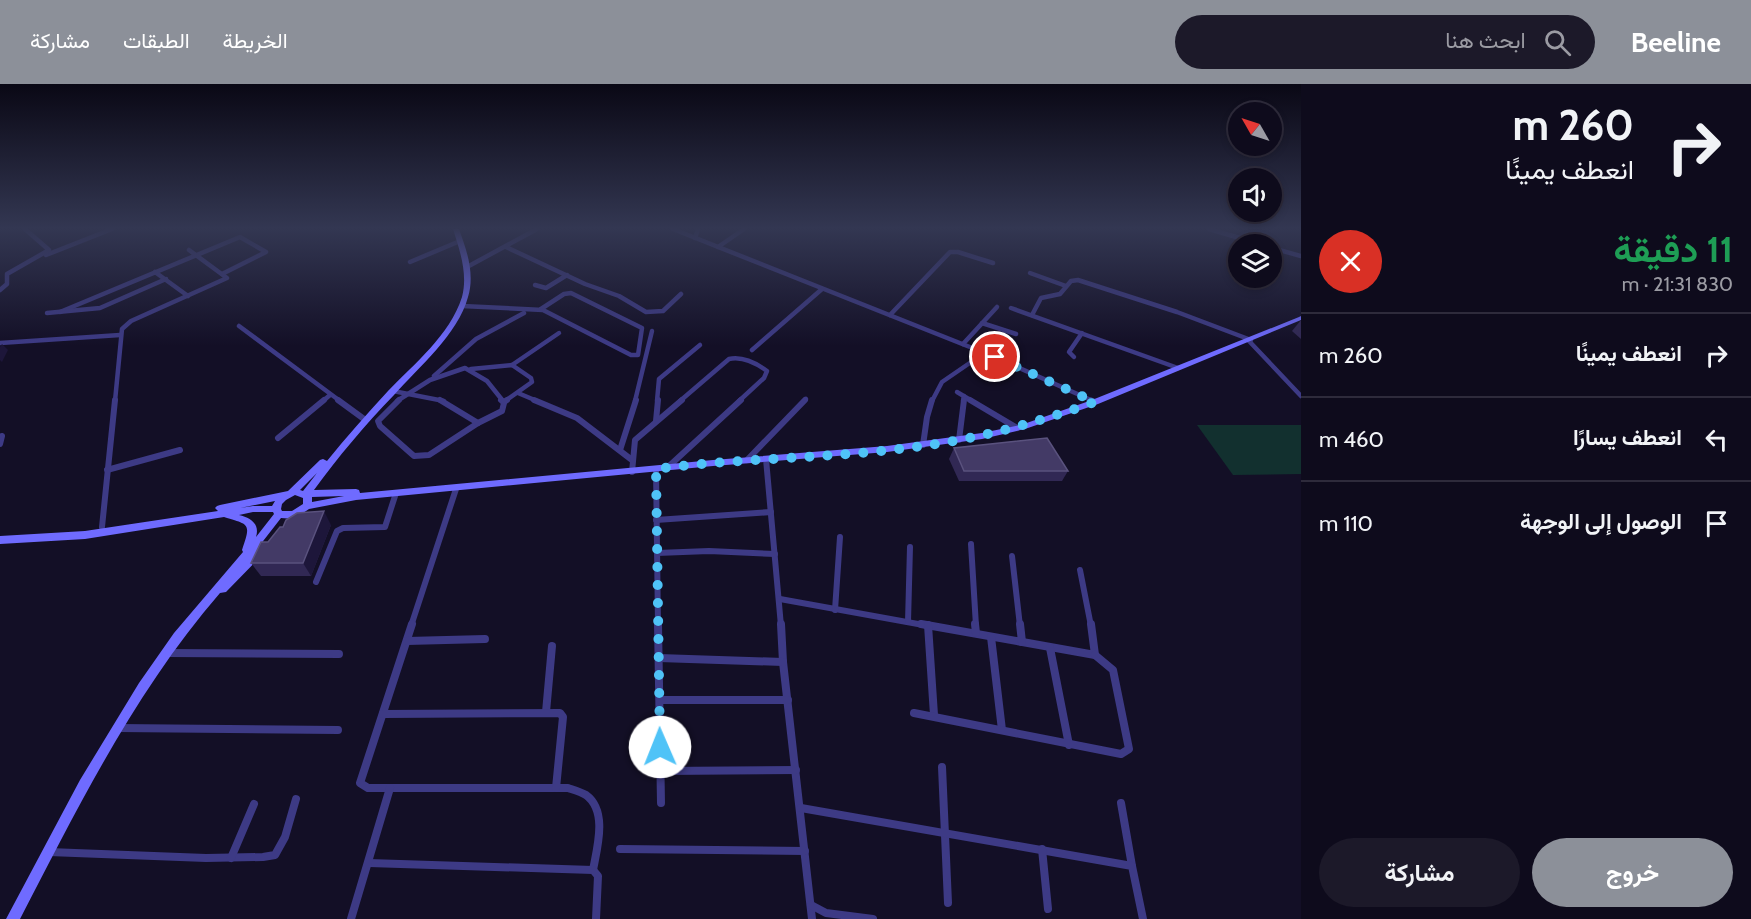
<!DOCTYPE html>
<html lang="ar">
<head>
<meta charset="utf-8">
<style>
  :root { --surface:#0e0b1c; --page:#1c1929; --text:#f1f3f6; --muted:#9b9ba3; --line:#2e2b3b; --accent:#8c9099 }
  body { margin:0; font-family:Cabin,Vazirmatn,sans-serif; background:var(--page); color:var(--text); direction:rtl; height:100vh; display:flex; flex-direction:column; font-size:22px; white-space:nowrap }
  * { box-sizing:border-box; margin:0 }
  p { font-size:20px; color:var(--muted) }
  .icon { flex:none; width:33px; height:33px; fill:none; stroke:currentColor; stroke-width:2; stroke-linecap:round; stroke-linejoin:round }
  .map { position:relative; flex:1; overflow:hidden; direction:ltr }
  .sheet { display:flex; flex-direction:column; background:var(--surface); width:450px }
  .sheet>* { flex:none }
  .hud { background:#0e0b1c; color:var(--text); overflow:hidden }
  .needle { width:39px; rotate:309deg }
  .tools { position:absolute; left:1228px; top:18px; display:grid; gap:12px }
  .tools a { display:grid; place-items:center; width:54px; height:54px; border-radius:50%; background:var(--surface); box-shadow:0 3px 9px #0003,0 0 0 2px var(--line); font-size:30px }
  .pin { position:absolute; display:grid; place-items:center; width:51px; height:51px; color:#fff; margin:-26px; border:3px solid #fff; border-radius:50%; box-shadow:0 2px 6px #0007 }
  .me { position:absolute; width:66px; margin:-33px; rotate:359deg; stroke-linejoin:round; filter:drop-shadow(0 0 4px #0008) }
  .turn { display:flex; align-items:center; gap:21px; height:126px; padding:0 18px; font-size:27px }
  .turn .icon { width:78px; height:78px; stroke-width:2.5 }
  .turn b { display:block; font-size:42px; line-height:51px }
  .round { display:grid; place-items:center; flex:none; width:63px; height:63px; border-radius:32px; background:var(--page) }
  .headline { display:flex; align-items:center; justify-content:space-between; height:102px; padding:0 18px }
  h1 { font-size:36px; font-weight:700; line-height:45px; color:#1e9e55 }
  .cta { display:flex; gap:12px; margin-top:auto; padding:12px 18px }
  .cta a { flex:1; height:69px; border-radius:36px; background:var(--accent); color:#fff; font-size:24px; font-weight:700; line-height:69px; text-align:center }
  .cta a+a { background:var(--page); color:var(--text) }
  ul { padding:0; list-style:none }
  li { display:flex; align-items:center; gap:18px; height:84px; padding:0 18px; border-top:2px solid var(--line) }
  li div { flex:1 }
  li b { display:block; font-size:22px }
  li em { font-style:normal }
  header { display:flex; align-items:center; gap:36px; box-sizing:border-box; height:84px; padding:0 30px; background:var(--accent); color:#fff }
  header strong { font-size:28px }
  nav { display:flex; gap:33px; margin-inline-start:auto; font-size:21px }
  .search { width:420px; height:54px; background:var(--page); display:flex; align-items:center; gap:15px; box-sizing:border-box; padding:0 21px; border-radius:33px; color:var(--muted); font-size:22px }
  main { display:flex; flex:1; min-height:0 }
  .map>svg:first-child { display:block }
  .green { fill:#12302f }
  .lines { fill:none; stroke-linecap:round; stroke-linejoin:round }
  .minor-far2 { stroke:#3d3a85; stroke-width:4.5 }
  .minor-far1 { stroke:#3d3a85; stroke-width:6 }
  .minor { stroke:#3d3a85; stroke-width:8 }
  .secondary { fill:#6f6bff; fill-rule:evenodd }
  .wall { fill:#312854 }
  .shaded-wall { fill:#1d163a }
  .building { fill:#433a66; stroke:#5a527e; stroke-width:1.5 }
  .route { stroke:#4fc3f7; stroke-width:10; stroke-dasharray:0 18 }
</style>
</head>
<body>
<header>
<strong>Beeline</strong>
<div class="search"><svg class="icon" aria-label="search" viewBox="0 0 24 24"><circle cx="10" cy="10" r="6"/><path d="M15 15l6 6"/></svg>ابحث هنا</div>
<nav><a>الخريطة</a><a>الطبقات</a><a>مشاركة</a></nav>
</header>
<main>
<section class="sheet">
<div class="hud">
<div class="turn"><svg class="icon" aria-label="right" viewBox="0 0 24 24"><path d="M7 20v-9h11M14 6l5 5-5 5"/></svg><div><b>260 m</b>انعطف يمينًا</div></div>
</div>
<div class="headline"><div><h1>11 دقيقة</h1><p>830 m · 21:31</p></div><a class="round" style="background:#d93025;color:#fff"><svg class="icon" aria-label="close" viewBox="0 0 24 24"><path d="M6 6l12 12M18 6L6 18"/></svg></a></div>
<ul>
<li><svg class="icon" aria-label="right" viewBox="0 0 24 24"><path d="M7 20v-9h11M14 6l5 5-5 5"/></svg><div><b>انعطف يمينًا</b></div><em>260 m</em></li>
<li><svg class="icon" aria-label="left" viewBox="0 0 24 24"><path d="M17 20v-9H6M10 6l-5 5 5 5"/></svg><div><b>انعطف يسارًا</b></div><em>460 m</em></li>
<li><svg class="icon" aria-label="arrive" viewBox="0 0 24 24"><path d="M6 21V4h12l-3 4 3 4H6"/></svg><div><b>الوصول إلى الوجهة</b></div><em>110 m</em></li>
</ul>
<div class="cta"><a>خروج</a><a>مشاركة</a></div>
</section>
<div class="map">
<svg width="1301" height="835" viewBox="0 0 1301 835">
  <rect width="100%" height="100%" fill="#130f26"/>
  <polygon class="green" points="1197,341 1301,341 1301,390 1233,391"/>
  <g class="lines">
    <g class="minor-far2">
      <polyline points="673,145 995,273 1093,317"/>
      <polyline points="1209,145 1260,160"/>
      <polyline points="695,154 698,145"/>
      <polyline points="506,163 585,200 619,212 646,228 663,227 681,210"/>
      <polyline points="718,163 744,145"/>
      <polyline points="1272,164 1301,172"/>
      <polyline points="46,171 112,145"/>
      <polyline points="410,178 460,157"/>
      <polyline points="467,183 537,145"/>
      <polyline points="155,188 188,212"/>
      <polyline points="1030,189 1066,202"/>
      <polyline points="535,201 546,204 567,191"/>
      <polyline points="0,206 7,200 7,190 49,166 25,145"/>
      <polyline points="462,222 543,226 631,271 638,271 642,244 571,209 564,210 541,225"/>
      <polyline points="1011,224 1178,284"/>
      <polyline points="60,228 240,153 266,168 222,190"/>
      <polyline points="47,229 100,224 166,195"/>
      <polyline points="890,231 950,168 958,168 993,179"/>
      <polyline points="1032,231 1041,214 1060,210 1071,197 1078,196 1177,228 1251,256"/>
      <polyline points="982,239 1016,250"/>
      <polyline points="239,242 340,317"/>
      <polyline points="1249,257 1301,312"/>
      <polyline points="0,259 120,251"/>
      <polyline points="963,260 997,223"/>
      <polyline points="752,266 822,205"/>
      <polyline points="1074,273 1069,268 1082,249"/>
      <polyline points="512,281 559,249"/>
      <polyline points="471,285 512,281 531,294 532,298 505,317"/>
      <polyline points="434,292 476,255 524,229"/>
      <polyline points="393,307 444,317"/>
      <polyline points="957,308 972,317"/>
      <polyline points="518,309 537,317"/>
      <polyline points="115,317 122,245 131,237 227,194 189,166"/>
      <polyline points="323,317 330,311"/>
      <polyline points="397,317 430,296 465,284 487,297 503,317"/>
      <polyline points="635,317 652,247"/>
      <polyline points="657,317 659,295 700,261"/>
      <path d="M 680,317 L 729,275 C 743,272 756,279 767,287 L 764,294 L 739,317"/>
      <polyline points="804,317 806,315"/>
      <polyline points="932,317 942,298 977,274"/>
      <polyline points="963,317 964,312"/>
    </g>
    <g class="minor-far1">
      <polyline points="338,316 364,335"/>
      <polyline points="399,316 378,337 380,342 414,372 429,371 478,339 502,327 504,319 501,316"/>
      <polyline points="440,316 478,339"/>
      <polyline points="534,316 577,334 632,376"/>
      <polyline points="970,316 1017,344"/>
      <polyline points="1090,316 1095,318"/>
      <polyline points="504,318 507,316"/>
      <polyline points="656,337 658,316"/>
      <polyline points="278,354 324,316"/>
      <polyline points="959,356 964,316"/>
      <polyline points="0,360 2,352"/>
      <polyline points="923,361 927,333 932,316"/>
      <polyline points="620,366 636,316"/>
      <polyline points="766,375 781,542"/>
      <polyline points="747,376 805,316"/>
      <polyline points="668,383 741,316"/>
      <polyline points="656,385 658,542"/>
      <polyline points="107,386 180,366"/>
      <polyline points="632,388 635,356 682,316"/>
      <polyline points="656,436 771,428"/>
      <polyline points="102,443 115,316"/>
      <polyline points="971,460 976,542"/>
      <polyline points="657,469 709,467 775,470"/>
      <polyline points="1012,472 1020,542"/>
      <polyline points="1080,486 1091,542"/>
      <polyline points="316,498 337,447 343,444 385,443 396,409"/>
      <polyline points="780,515 929,542"/>
      <polyline points="835,526 840,453"/>
      <polyline points="908,538 910,463"/>
      <polyline points="411,542 456,405"/>
    </g>
    <g class="minor">
      <path d="M 412,540 L 360,699 L 368,704 L 568,704 C 574,706 581,708 586,711 C 608,727 597,764 593,786"/>
      <polyline points="658,540 661,719"/>
      <polyline points="781,540 783,578 812,835"/>
      <polyline points="921,540 1095,571 1091,540"/>
      <polyline points="975,540 976,549"/>
      <polyline points="1020,540 1022,558"/>
      <polyline points="928,541 934,631"/>
      <polyline points="991,553 1002,646"/>
      <polyline points="407,557 485,555"/>
      <polyline points="1050,564 1069,661"/>
      <polyline points="166,569 339,570"/>
      <polyline points="659,574 783,578"/>
      <polyline points="660,616 788,616"/>
      <polyline points="546,628 552,562"/>
      <polyline points="914,629 1121,670 1129,665 1113,586 1095,571"/>
      <polyline points="383,630 560,629 563,633 556,704"/>
      <polyline points="117,644 338,646"/>
      <polyline points="942,683 948,819"/>
      <polyline points="661,687 796,686"/>
      <polyline points="1121,719 1132,782"/>
      <polyline points="801,724 1132,782 1143,835"/>
      <polyline points="620,765 805,767"/>
      <polyline points="1042,765 1048,825"/>
      <polyline points="49,768 206,774 263,773 275,771 285,753 296,715"/>
      <polyline points="231,774 254,720"/>
      <polyline points="369,779 593,786 598,792 596,835"/>
      <polyline points="811,821 826,829 873,835"/>
      <polyline points="351,835 390,704"/>
    </g>
    <path class="secondary" d="M 453,145 L 459,145 C 467,167 475,190 468,213 C 458,250 419,283 394,311 C 365,341 338,373 314,406 L 356,405 L 359,406 L 360,409 L 713,376 L 887,362 L 982,349 L 1021,341 L 1092,316 L 1299,233 L 1301,232 L 1301,236 L 1098,320 L 1025,345 L 982,355 L 887,368 L 713,382 L 356,416 L 309,425 L 294,435 L 281,434 L 260,461 L 266,461 L 268,464 L 266,467 L 226,508 L 220,509 C 136,606 79,721 20,835 L 6,835 L 80,696 L 139,599 L 174,549 L 243,468 L 242,466 C 251,439 250,441 224,433 L 85,455 L 0,460 L 0,452 L 85,447 L 218,427 L 215,424 L 217,422 L 220,421 L 288,407 L 320,376 L 323,375 L 327,377 C 346,353 367,330 388,307 C 414,280 450,251 462,213 C 468,190 460,167 453,145 ZM 317,389 L 303,407 L 300,406 ZM 295,411 L 303,414 L 303,420 L 292,427 L 282,427 L 281,425 L 282,420 L 286,416 ZM 344,412 L 312,418 L 312,413 ZM 275,417 L 272,422 L 253,422 L 240,424 ZM 253,428 L 273,428 L 274,430 L 256,453 C 260,440 251,434 239,431 Z"/>
  </g>
  <g class="wall">
    <polygon points="1301,236 1301,255 1292,247"/>
    <polygon points="954,364 1068,387 1062,397 959,397 949,375"/>
    <polygon points="331,441 311,492 261,492 251,479 268,458"/>
  </g>
  <g class="shaded-wall">
    <polygon points="2,260 8,266 2,278 0,276 0,263"/>
    <polygon points="324,427 331,441 311,492 303,479"/>
  </g>
  <g class="building">
    <polygon points="1047,354 1068,387 964,387 954,364"/>
    <polygon points="324,427 303,479 251,479 261,458 268,458 280,443 283,443 286,436 297,429"/>
  </g>
  <linearGradient id="sky" x2="0" y2="1"><stop stop-color="#0a0815"/><stop offset="0.55" stop-color="#333752"/><stop offset="1" stop-color="#333752" stop-opacity="0"/></linearGradient>
  <rect width="1301" height="262" fill="url(#sky)"/>
  <g class="lines">
    <path class="route" d="M 660,663 L 656,385 C 756,372 860,375 959,356 C 1006,347 1050,334 1095,318 L 995,273"/>
  </g>
</svg>
<div class="tools">
<a><svg class="needle" viewBox="-14 -14 28 28"><path d="M0-13l5 13h-10z" fill="#e53935"/><path d="M0 13l5-13h-10z" fill="#9b9ba3"/></svg></a>
<a><svg class="icon" aria-label="sound" viewBox="0 0 24 24"><path d="M4 9h4l5-4v14l-5-4H4zM17 9q2 3 0 6"/></svg></a>
<a><svg class="icon" aria-label="layers" viewBox="0 0 24 24"><path d="M12 4l9 5-9 5-9-5zM3 14l9 5 9-5"/></svg></a>
</div>
<div class="pin" style="left:995px;top:273px;background:#d93025"><svg class="icon" aria-label="arrive" viewBox="0 0 24 24"><path d="M6 21V4h12l-3 4 3 4H6"/></svg></div>
<svg class="me" style="left:660px;top:663px" viewBox="-20 -20 40 40"><circle r="19" fill="#fff"/><path d="M0-13L10 11 0 6-10 11z" fill="#4fc3f7"/></svg>
</div>
</main>
</body>
</html>
